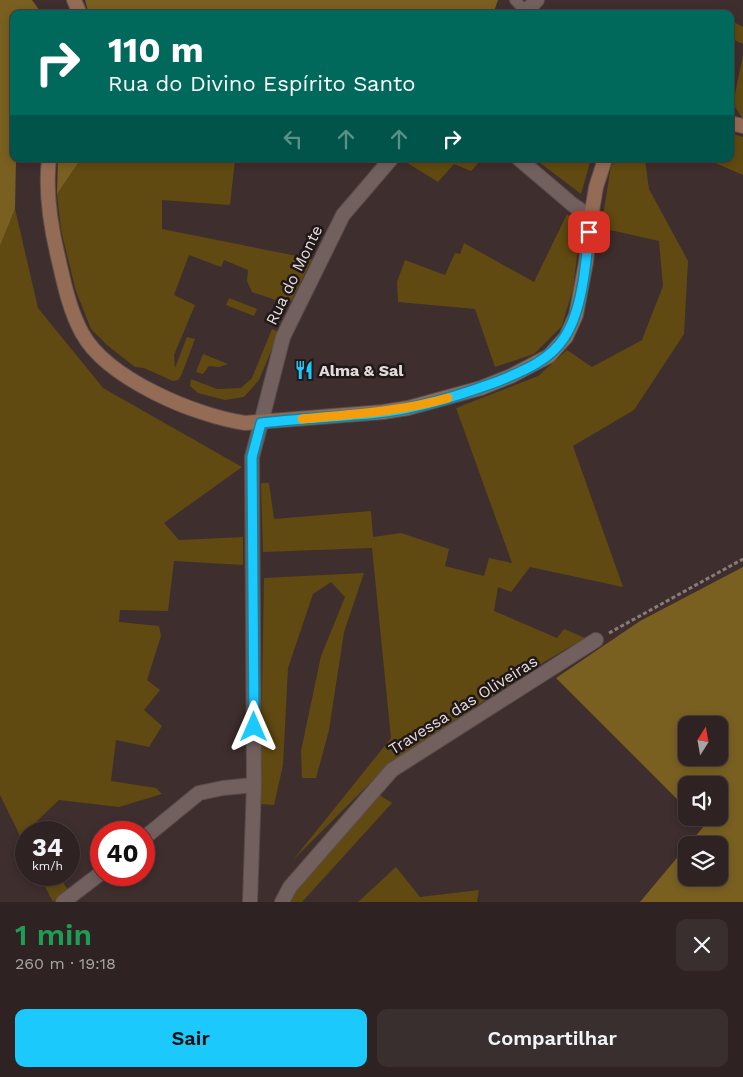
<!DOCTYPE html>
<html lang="pt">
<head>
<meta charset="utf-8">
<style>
  :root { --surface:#2e2222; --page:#3a2f2f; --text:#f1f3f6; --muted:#a7a4a5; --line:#493f40; --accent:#1bc9fc }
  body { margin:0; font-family:"Work Sans",sans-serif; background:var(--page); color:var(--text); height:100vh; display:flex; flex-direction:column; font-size:19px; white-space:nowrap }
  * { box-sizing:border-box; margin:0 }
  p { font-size:16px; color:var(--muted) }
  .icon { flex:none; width:28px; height:28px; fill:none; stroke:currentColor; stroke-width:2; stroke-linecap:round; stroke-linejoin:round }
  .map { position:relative; height:902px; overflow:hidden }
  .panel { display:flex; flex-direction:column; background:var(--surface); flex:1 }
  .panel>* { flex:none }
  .banner { position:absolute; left:10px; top:10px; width:724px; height:152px; border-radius:10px; box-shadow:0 2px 8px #0003,0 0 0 1px var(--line); background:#00695c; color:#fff; overflow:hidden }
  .needle { width:32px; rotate:11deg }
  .tools { position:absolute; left:678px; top:716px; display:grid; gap:10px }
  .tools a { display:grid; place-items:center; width:50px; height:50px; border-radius:10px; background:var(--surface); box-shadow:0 2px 8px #0003,0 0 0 1px var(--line); font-size:25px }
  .speed { position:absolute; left:15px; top:821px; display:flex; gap:10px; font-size:25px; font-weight:700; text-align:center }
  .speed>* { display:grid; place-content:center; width:65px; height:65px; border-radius:50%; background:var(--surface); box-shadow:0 2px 8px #0003,0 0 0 1px var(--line); line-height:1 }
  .speed small { font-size:12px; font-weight:400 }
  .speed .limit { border:8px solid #d22; background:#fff; color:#111 }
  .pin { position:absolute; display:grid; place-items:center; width:42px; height:42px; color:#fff; margin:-21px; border-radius:10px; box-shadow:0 2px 8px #0006 }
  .me { position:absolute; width:55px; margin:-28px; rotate:0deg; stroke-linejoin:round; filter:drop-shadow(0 0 4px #0008) }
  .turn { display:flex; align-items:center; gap:18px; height:105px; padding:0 15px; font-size:22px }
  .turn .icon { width:65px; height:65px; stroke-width:2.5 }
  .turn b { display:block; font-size:35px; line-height:42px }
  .lanes { display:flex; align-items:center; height:48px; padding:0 15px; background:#0003; justify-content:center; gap:25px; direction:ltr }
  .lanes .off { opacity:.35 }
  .round { display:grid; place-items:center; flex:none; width:52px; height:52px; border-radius:10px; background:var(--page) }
  .summary { display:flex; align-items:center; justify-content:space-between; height:85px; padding:0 15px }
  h1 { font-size:30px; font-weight:600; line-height:38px; color:#1e9e55 }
  .action { display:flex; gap:10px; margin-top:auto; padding:10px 15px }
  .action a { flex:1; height:58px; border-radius:10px; background:var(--accent); color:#111; font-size:20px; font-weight:600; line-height:58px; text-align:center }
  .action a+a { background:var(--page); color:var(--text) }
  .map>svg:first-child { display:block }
  .green { fill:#604a11 }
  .forest { fill:#796021; fill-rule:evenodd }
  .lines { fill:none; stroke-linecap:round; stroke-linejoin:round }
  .service-casing { stroke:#5b4d4c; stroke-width:12 }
  .minor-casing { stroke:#5b4d4c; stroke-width:16 }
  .tertiary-casing { stroke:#5b4d4c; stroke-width:16 }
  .secondary-casing { stroke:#5b4d4c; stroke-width:16 }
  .path { stroke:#897b7a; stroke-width:3; stroke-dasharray:4 2.5; stroke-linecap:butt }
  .service { stroke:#72605e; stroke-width:10 }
  .minor { stroke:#72605e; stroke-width:14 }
  .tertiary { stroke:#72605e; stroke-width:14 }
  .secondary { stroke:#946c55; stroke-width:14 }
  .route-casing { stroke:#1283a4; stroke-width:12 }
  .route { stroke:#1bc9fc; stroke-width:9 }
  .slow { stroke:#f59e0b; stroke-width:9 }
  .labels { text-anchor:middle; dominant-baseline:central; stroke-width:5; stroke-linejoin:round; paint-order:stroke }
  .street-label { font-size:16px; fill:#e5dada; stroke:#201818 }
  .poi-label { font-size:16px; font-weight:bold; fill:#e5dada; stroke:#201818; text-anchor:start }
</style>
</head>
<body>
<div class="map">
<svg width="743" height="902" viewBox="0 0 743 902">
  <rect width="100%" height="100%" fill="#3e2e2d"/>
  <g class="green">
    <polygon points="730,20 743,27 743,44 730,38"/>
    <polygon points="743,55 743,119 733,104"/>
    <polygon points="730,133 743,137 743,175 706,159 730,159"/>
    <polygon points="81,159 235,160 230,205 162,200 162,229 312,259 292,300 285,303 252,292 247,281 248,270 224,260 221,267 189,255 174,295 195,305 174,355 175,368 187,337 195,339 181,376 178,380 173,381 144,368 135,367 107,345 91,329 76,291 61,230 57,194"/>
    <polygon points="401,159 482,159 471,171 454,164 438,182"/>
    <polygon points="535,159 591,159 581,194"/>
    <polygon points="617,159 647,159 645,160 649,189 688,261 684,334 634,410 573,446 623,587 530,567 511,592 498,587 494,611 557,638 564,629 585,638 544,662 390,763 293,860 391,738 372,548 263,552 261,483 269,483 274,519 371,511 373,537 401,533 449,549 445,566 484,576 489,558 512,563 456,408 538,376 567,350 592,367 642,340 663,286 659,241 601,228 611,166"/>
    <polygon points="15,209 38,308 103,388 242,467 164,523 179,540 243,537 243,565 174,561 168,611 120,610 119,622 159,626 161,636 147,680 160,690 144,710 162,726 149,747 116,740 111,781 156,788 162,794 119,807 59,800 35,823 34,832 26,832 26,848 0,795 0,246"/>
    <polygon points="567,214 581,224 573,288 562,326 534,354 495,367 475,309 398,302 397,282 405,260 445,275 455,253 460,254 464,243 534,282"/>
    <polygon points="229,298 257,309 254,316 226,305"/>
    <polygon points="272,329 279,332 259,380 244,397 225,400 198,393 190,386 191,379 217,389 241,388 252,378"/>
    <polygon points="203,354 228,364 219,367 209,366 203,374 196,372"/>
    <polygon points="364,573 344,632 329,730 316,778 302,778 301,751 321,656 345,597 331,582 313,594 288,668 283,765 274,805 260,804 264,578"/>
    <polygon points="378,794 392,803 302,902 289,902 292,896"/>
    <polygon points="396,867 420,897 479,890 477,902 358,902"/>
    <polygon points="39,875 58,875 68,890 53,902"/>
  </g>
  <g class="forest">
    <polygon points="0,0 32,0 42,14 14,14 14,159 16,159 15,209 0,246"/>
    <polygon points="85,0 498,0 493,14 89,14"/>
    <polygon points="59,159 81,159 57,194 58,160"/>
    <path d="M 743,567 L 743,902 L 640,902 L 686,847 L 686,878 L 719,878 L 719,845 L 688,845 L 704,826 L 695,818 L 719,818 L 719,785 L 686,785 L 686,808 L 556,678 L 640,621 ZM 686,725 L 719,725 L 719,758 L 686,758 Z"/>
  </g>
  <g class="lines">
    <g class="service-casing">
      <polyline id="service" points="515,0 525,11"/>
    </g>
    <g class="minor-casing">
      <g id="minor">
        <polyline points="523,14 537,0"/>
        <polyline points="519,159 573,205 591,217"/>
        <polyline points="261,423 283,337 343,215 391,159"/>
        <polyline points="144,838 199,793 223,788 254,785"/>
        <polyline points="63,902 101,873"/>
        <polyline points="282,902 290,887 392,770 596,640"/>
      </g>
    </g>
    <g class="tertiary-casing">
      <polyline id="tertiary" points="250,902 254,785 252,457 261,423"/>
    </g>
    <g class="secondary-casing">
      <g id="secondary">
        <polyline points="74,0 80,14"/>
        <polyline points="730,123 743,126"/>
        <path d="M 49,159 C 45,192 50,224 58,257 C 64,283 69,309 82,333 C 107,379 196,416 245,423 L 383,412 L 408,408 L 481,388 L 511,376 L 549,356 L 566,337 L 576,315 L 586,262 L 591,217 L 596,187 L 605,159"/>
      </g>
    </g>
    <polyline class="path" points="609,633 743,559"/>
    <use href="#service" class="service"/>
    <use href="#minor" class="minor"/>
    <use href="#tertiary" class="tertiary"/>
    <use href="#secondary" class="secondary"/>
  </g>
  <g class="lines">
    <g class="route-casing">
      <path id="route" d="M 254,727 L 252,457 L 261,423 C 288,420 316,418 344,416 C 365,414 387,413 408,408 C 439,402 469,392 499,381 C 523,371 549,361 564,338 C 582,312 586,264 589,232"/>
    </g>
    <use href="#route" class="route"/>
    <path class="slow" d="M 302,419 C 353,414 398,412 448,398"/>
  </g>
  <defs>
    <g id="restaurant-bare" transform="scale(1.5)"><path d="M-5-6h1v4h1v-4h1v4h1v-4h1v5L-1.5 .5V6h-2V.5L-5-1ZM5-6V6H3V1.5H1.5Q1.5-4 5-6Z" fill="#1bc9fc" stroke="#201818" stroke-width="2.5" paint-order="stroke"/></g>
  </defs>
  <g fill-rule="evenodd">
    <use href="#restaurant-bare" x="304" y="370"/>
  </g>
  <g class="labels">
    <g class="street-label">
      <text transform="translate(294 275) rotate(-64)">Rua do Monte</text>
      <text transform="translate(463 705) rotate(-32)">Travessa das Oliveiras</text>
    </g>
    <g class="poi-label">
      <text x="319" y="370">Alma &amp; Sal</text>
    </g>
  </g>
</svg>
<div class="tools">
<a><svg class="needle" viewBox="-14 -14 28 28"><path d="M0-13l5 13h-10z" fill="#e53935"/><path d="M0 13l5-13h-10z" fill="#a7a4a5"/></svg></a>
<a><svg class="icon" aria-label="sound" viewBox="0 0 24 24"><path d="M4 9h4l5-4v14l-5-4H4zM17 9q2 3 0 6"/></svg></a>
<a><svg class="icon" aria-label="layers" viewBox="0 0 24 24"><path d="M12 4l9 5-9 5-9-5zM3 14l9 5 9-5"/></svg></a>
</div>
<div class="speed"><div>34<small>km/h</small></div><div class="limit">40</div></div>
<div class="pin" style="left:589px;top:232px;background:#d93025"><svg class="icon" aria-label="arrive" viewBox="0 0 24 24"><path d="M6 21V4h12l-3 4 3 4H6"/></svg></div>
<svg class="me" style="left:254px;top:727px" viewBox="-20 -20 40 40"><path d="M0-17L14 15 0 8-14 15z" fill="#1bc9fc" stroke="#fff" stroke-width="4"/></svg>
<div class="banner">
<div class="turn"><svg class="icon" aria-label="right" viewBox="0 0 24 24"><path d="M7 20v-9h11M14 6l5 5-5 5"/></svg><div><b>110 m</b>Rua do Divino Espírito Santo</div></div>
<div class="lanes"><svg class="icon off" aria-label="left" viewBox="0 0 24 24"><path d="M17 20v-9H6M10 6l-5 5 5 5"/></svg><svg class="icon off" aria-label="ahead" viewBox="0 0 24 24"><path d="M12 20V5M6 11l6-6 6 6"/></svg><svg class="icon off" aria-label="ahead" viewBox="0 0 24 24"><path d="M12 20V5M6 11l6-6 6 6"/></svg><svg class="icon" aria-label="right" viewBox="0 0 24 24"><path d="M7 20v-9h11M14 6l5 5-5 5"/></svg></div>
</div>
</div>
<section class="panel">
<div class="summary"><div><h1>1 min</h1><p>260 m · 19:18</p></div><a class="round"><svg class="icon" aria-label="close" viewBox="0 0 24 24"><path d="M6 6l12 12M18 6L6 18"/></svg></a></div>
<div class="action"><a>Sair</a><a>Compartilhar</a></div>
</section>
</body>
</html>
